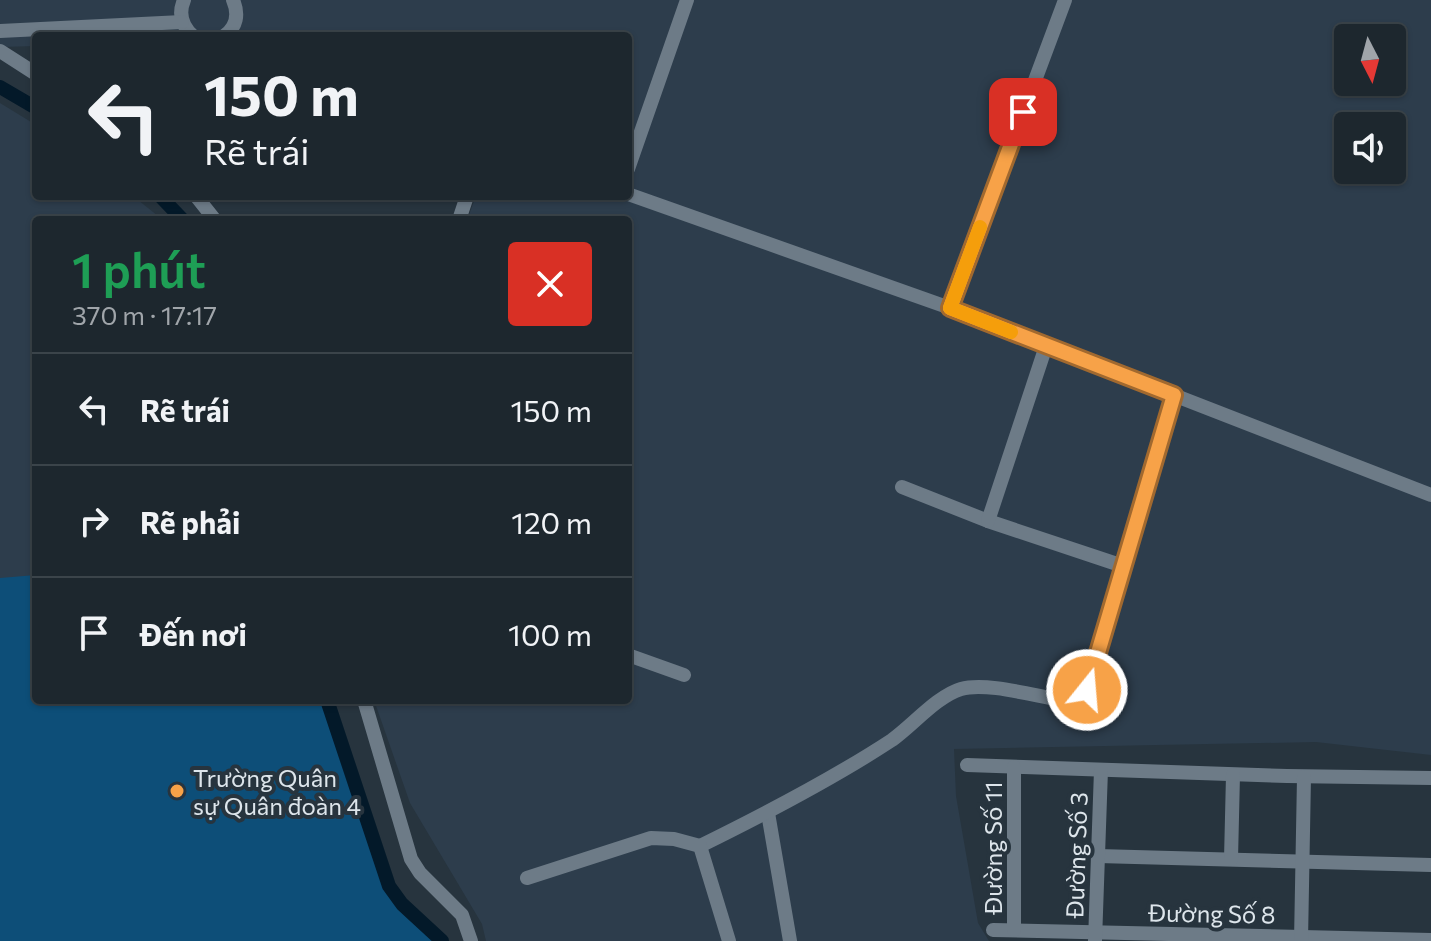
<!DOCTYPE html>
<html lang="vi">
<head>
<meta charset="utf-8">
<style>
  :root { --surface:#1d272e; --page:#252f36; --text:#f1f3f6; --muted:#a0a5aa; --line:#3b444a }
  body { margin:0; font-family:Commissioner,sans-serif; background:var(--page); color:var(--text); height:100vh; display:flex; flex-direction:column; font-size:30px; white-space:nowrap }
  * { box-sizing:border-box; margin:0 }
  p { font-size:26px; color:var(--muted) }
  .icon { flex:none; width:44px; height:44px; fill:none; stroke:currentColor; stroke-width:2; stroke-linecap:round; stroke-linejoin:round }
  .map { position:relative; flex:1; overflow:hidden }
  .side { position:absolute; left:32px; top:216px; width:600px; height:488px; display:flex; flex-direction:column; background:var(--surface); border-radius:8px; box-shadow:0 2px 6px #0004,0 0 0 2px var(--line) }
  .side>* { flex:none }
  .top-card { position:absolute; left:32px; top:32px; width:600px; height:168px; border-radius:8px; box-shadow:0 2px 6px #0004,0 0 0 2px var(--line); background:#1d272e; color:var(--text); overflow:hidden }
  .needle { width:52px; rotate:174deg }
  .fabs { position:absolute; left:1334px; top:24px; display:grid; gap:16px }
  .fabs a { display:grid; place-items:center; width:72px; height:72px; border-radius:8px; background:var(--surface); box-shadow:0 2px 6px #0004,0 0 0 2px var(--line); font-size:40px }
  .pin { position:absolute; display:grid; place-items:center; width:68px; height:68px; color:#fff; margin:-34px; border-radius:16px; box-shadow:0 4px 12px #0006 }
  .me { position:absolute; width:88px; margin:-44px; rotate:17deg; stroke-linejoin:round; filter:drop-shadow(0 0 6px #0008) }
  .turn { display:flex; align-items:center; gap:28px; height:168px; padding:0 40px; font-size:36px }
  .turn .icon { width:104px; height:104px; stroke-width:2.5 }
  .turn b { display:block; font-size:56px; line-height:68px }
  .round { display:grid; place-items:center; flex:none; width:84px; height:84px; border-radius:8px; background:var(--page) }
  .headline { display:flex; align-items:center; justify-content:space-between; height:136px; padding:0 40px }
  h1 { font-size:48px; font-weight:600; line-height:60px; color:#1e9e55 }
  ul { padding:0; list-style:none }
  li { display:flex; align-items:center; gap:24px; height:112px; padding:0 40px; border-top:2px solid var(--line) }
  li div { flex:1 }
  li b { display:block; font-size:30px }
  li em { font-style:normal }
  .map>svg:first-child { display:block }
  .built { fill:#2d3d4c; fill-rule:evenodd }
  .green { fill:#0d4e78 }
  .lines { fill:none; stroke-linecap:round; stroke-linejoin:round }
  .canal { stroke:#031929; stroke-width:14 }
  .minor { stroke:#6d7b87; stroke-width:14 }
  .route-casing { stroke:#a1692f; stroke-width:20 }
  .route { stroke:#f7a248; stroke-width:14 }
  .slow { stroke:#f59e0b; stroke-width:14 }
  .poi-dot { fill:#f7a248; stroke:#27343e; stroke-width:3 }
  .labels { text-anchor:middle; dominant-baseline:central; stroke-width:8; stroke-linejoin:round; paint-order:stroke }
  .poi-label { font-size:24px; fill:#dde5eb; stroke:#27343e; text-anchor:start }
  .street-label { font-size:24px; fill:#dde5eb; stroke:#27343e }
</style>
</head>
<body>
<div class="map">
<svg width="1431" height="941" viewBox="0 0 1431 941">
  <rect width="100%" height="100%" fill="#27343e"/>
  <g class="built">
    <path d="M 0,0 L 1431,0 L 1431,755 L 1316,742 L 954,749 L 956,796 L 978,923 L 989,941 L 486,941 L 482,924 L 410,803 L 374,700 L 628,700 L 628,220 L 467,220 L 476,196 L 628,196 L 628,36 L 36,36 L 36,46 L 0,47 ZM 1348,38 L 1392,38 L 1392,82 L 1348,82 ZM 1348,126 L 1392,126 L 1392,170 L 1348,170 Z"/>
    <polygon points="0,103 36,125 36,196 133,196 163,220 36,220 36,700 325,700 386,890 403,914 433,941 0,941"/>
  </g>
  <polygon class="green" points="36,575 36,700 325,700 386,890 403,914 433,941 0,941 0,578"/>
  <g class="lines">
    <g class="canal">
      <polyline points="0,87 36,108"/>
      <polyline points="160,196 183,220"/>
      <polyline points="327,700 389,886 402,904 442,941"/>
    </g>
    <g class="minor">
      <path d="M 184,0 C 178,14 182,26 193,36"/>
      <polyline points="0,31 182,22"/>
      <path d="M 224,36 C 237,27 239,14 233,0"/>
      <polyline points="0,51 36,74"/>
      <polyline points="628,169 687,0"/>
      <polyline points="628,194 950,308 1431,495"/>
      <polyline points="196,196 215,220"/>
      <polyline points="459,220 467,196"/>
      <polyline points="950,308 1065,0"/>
      <polyline points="902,487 988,521 1123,566"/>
      <polyline points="988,521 1046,346"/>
      <polyline points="628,655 684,675"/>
      <polyline points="364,700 411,859 420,873 462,915 471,941"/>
      <polyline points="967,765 1287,776 1431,778"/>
      <polyline points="768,813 790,941"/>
      <path d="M 700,846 C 765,814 831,780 892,740 C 912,726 937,696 961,689 C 989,681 1044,699 1075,702 L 1083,699 L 1174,395"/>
      <polyline points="1098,856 1431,865"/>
      <polyline points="1231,859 1233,775"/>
      <polyline points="527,878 651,838 674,839 700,846 729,941"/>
      <polyline points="993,930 1431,940"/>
      <polyline points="1014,930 1014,767"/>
      <polyline points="1095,941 1101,770"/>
      <polyline points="1301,941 1304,777"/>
    </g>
  </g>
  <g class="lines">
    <g class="route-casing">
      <polyline id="route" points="1023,112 950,308 1174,395 1087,690"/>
    </g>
    <use href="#route" class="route"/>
    <polyline class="slow" points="980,227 950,308 1011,332"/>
  </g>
  <circle class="poi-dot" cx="177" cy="791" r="8"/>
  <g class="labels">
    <g class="poi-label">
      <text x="193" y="777">Trường Quân<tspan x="193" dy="28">sự Quân đoàn 4</tspan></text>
    </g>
    <g class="street-label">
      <text transform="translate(992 848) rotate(-90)">Đường Số 11</text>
      <text transform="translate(1076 855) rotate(-88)">Đường Số 3</text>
      <text transform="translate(1212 913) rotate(1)">Đường Số 8</text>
    </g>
  </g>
</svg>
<div class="fabs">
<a><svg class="needle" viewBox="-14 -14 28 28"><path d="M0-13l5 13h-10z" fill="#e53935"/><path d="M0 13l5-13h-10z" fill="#a0a5aa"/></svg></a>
<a><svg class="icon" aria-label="sound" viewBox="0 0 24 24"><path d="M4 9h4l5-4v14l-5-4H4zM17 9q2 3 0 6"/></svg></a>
</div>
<div class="pin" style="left:1023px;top:112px;background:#d93025"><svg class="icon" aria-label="arrive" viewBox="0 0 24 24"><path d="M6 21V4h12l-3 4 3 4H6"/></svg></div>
<svg class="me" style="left:1087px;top:690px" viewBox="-20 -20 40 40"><circle r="17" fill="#f7a248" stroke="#fff" stroke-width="3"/><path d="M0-11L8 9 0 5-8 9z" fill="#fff"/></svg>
<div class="top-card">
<div class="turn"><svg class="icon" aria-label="left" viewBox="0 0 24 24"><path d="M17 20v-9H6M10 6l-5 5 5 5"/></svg><div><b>150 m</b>Rẽ trái</div></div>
</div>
<section class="side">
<div class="headline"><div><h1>1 phút</h1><p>370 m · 17:17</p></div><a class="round" style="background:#d93025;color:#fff"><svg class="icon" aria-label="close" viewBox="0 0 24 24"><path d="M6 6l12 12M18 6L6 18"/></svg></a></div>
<ul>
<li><svg class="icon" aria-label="left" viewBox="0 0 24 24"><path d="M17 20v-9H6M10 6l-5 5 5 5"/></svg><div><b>Rẽ trái</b></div><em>150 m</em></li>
<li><svg class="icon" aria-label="right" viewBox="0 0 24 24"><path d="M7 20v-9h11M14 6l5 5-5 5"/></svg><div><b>Rẽ phải</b></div><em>120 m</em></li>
<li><svg class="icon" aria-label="arrive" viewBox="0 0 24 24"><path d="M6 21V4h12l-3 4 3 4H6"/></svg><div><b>Đến nơi</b></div><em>100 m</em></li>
</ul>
</section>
</div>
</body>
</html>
